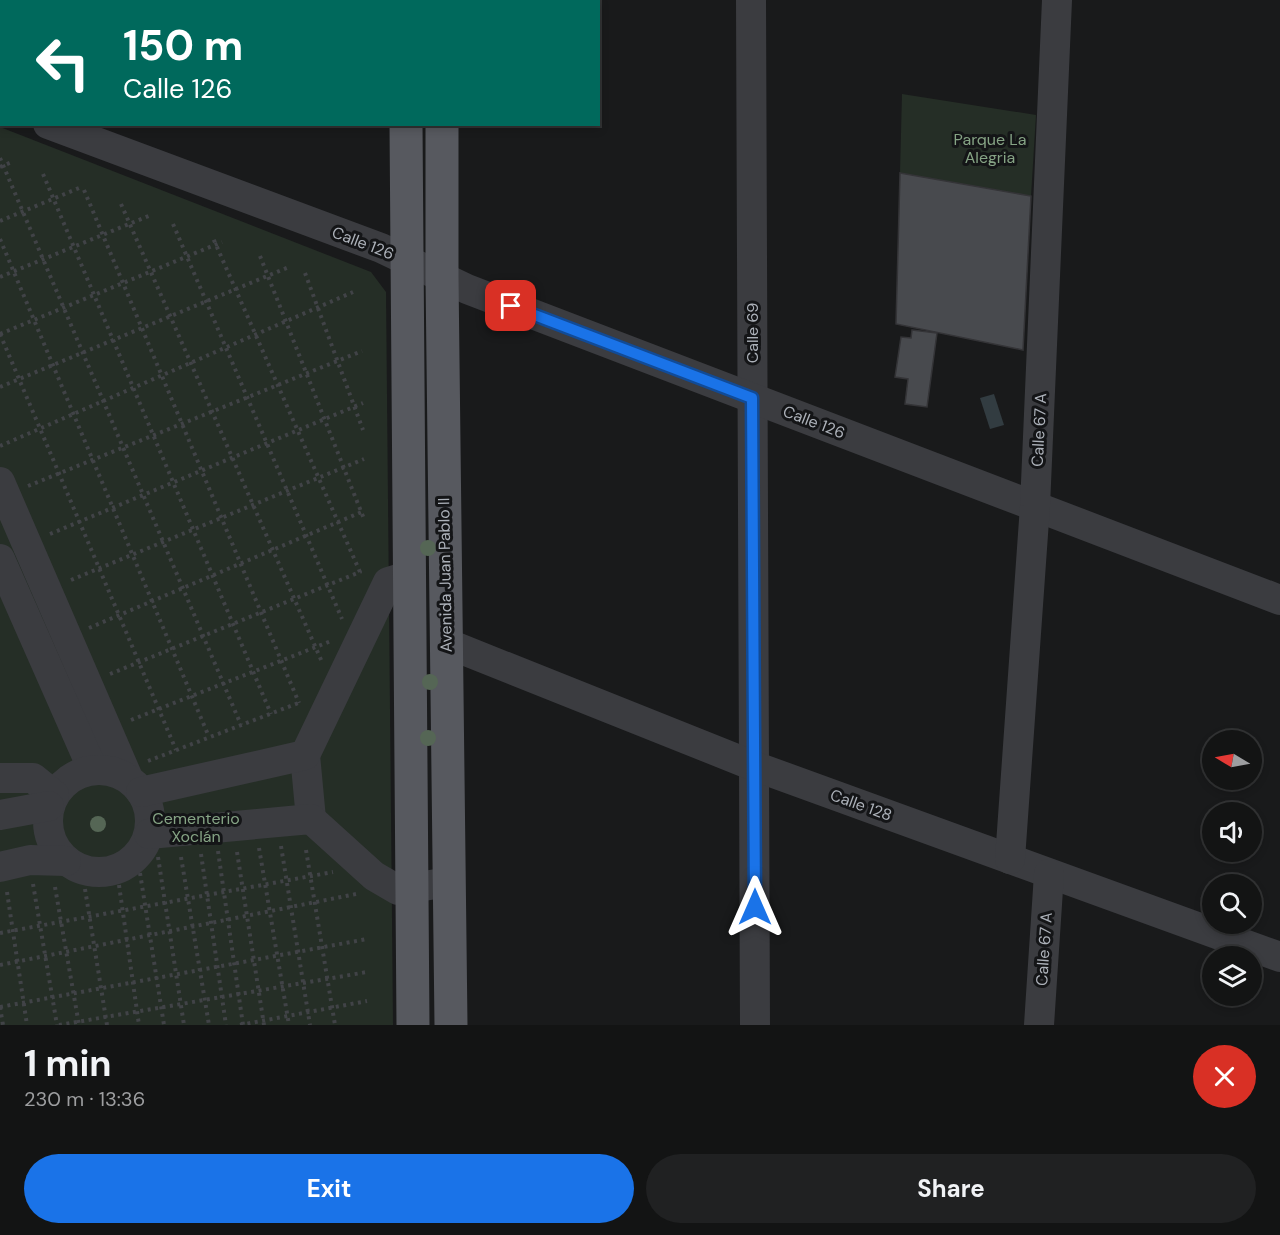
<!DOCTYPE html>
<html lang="en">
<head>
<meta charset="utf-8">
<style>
  :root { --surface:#131414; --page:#202122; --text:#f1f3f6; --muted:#9d9ea0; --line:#323334; --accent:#1a73e8 }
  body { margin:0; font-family:"DM Sans",sans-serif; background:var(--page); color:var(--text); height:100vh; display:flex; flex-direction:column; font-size:22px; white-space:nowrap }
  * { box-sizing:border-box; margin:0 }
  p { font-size:20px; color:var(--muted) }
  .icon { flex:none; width:33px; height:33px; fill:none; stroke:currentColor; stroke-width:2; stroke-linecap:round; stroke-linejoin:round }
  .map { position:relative; height:1025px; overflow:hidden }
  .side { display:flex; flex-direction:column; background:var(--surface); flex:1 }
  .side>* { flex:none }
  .banner { position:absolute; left:0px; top:0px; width:600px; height:126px; box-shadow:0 3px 9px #0003,0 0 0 2px var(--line); background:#00695c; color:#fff; overflow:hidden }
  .needle { width:39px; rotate:280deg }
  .controls { position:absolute; left:1202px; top:730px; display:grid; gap:12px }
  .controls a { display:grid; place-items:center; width:60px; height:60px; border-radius:50%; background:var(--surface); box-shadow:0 3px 9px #0003,0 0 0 2px var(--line); font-size:30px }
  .pin { position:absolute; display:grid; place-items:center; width:51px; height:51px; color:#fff; margin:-26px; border-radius:12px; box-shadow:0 3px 9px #0006 }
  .me { position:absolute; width:66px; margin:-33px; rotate:0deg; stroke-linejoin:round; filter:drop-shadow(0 0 4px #0008) }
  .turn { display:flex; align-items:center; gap:21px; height:126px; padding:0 24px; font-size:27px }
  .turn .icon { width:78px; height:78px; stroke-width:2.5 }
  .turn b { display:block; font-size:42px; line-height:51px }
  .round { display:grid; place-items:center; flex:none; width:63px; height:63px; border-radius:32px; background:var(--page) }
  .head { display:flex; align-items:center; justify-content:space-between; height:102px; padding:0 24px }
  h1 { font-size:36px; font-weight:700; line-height:45px }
  .action { display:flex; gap:12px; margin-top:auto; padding:12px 24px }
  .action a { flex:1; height:69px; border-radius:36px; background:var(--accent); color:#fff; font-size:24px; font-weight:700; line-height:69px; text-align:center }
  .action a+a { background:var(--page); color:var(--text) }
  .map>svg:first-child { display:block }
  .green { fill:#252e26 }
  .water { fill:#323c41 }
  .building { fill:#484a4e; stroke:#343437; stroke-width:1.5 }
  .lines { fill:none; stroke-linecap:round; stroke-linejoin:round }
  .path { stroke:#414347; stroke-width:4; stroke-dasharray:3 4.5; stroke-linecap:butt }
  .minor { stroke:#3b3c40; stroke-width:30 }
  .major { stroke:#57595f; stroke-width:33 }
  .tree { fill:#565 }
  .route-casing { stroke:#114b97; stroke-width:15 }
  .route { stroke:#1a73e8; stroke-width:10 }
  .labels { text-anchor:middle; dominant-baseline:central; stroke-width:6; stroke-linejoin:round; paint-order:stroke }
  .park-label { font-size:16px; fill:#86a485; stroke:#141517 }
  .street-label { font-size:16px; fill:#adb2ba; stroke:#141517 }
</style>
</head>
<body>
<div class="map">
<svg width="1280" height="1025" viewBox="0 0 1280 1025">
  <rect width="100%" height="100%" fill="#191a1b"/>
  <g class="green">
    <polygon points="902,94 1036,115 1031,196 900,173"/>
    <polygon points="0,127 371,272 386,292 393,1025 0,1025"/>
  </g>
  <polygon class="water" points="994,394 1004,425 990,429 980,398"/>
  <g class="building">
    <polygon points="900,173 1031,196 1023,350 896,324"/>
    <polygon points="912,330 937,333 927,407 905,404 908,379 895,377 901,337 911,338"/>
  </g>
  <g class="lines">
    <g class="path">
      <polyline points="0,158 241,725"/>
      <polyline points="0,167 12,162"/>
      <polyline points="43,174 271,714"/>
      <polyline points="84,190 299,703"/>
      <polyline points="121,204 322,662"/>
      <polyline points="0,221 79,188"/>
      <polyline points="173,224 342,619"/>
      <polyline points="0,239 209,737"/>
      <polyline points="260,256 364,519"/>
      <polyline points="305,273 363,430"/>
      <polyline points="0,277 151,215"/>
      <polyline points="0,334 176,750"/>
      <polyline points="0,334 222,242"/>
      <polyline points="0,387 289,267"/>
      <polyline points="0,446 353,292"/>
      <polyline points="28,486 362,351"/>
      <polyline points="50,534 363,403"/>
      <polyline points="71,580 364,459"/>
      <polyline points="89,628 364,511"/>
      <polyline points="110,674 360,572 213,238"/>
      <polyline points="131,720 331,641"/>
      <polyline points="148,761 301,702"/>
      <polyline points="281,846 310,1025"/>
      <polyline points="259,848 289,1025"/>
      <polyline points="306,850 335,1025"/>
      <polyline points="218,851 243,1025"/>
      <polyline points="237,852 264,1025"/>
      <polyline points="201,854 226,1025"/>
      <polyline points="158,857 184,1025"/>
      <polyline points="181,857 209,1025"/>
      <polyline points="140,873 164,1025"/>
      <polyline points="33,884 57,1025"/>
      <polyline points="119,885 139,1025"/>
      <polyline points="55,887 79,1025"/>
      <polyline points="85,889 107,1025"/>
      <polyline points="7,892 27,1025"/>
      <polyline points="0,933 333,872"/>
      <polyline points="0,965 356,894"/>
      <polyline points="0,1007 367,939"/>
      <polyline points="0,1007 3,1025"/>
      <polyline points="59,1025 367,972"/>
      <polyline points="240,1025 367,1001"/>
    </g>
    <g class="minor">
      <polyline points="751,0 755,1025"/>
      <polyline points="106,2 106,0"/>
      <polyline points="0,106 2,106"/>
      <polyline points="48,124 381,248 467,289 1280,600"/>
      <polyline points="0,482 128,778"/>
      <polyline points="0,559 93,770"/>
      <polyline points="446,643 754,766 1280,957"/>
      <polyline points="305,755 311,819"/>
      <circle cx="99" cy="821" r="51"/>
      <polyline points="0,778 33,778 54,795"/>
      <polyline points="141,792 305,755 388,582 411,575"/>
      <polyline points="0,815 49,806"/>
      <polyline points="149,834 311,819 374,876 398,890 449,882"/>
      <polyline points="1010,859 1035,506 1057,0"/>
      <polyline points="0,867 30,860 66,861"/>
      <polyline points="1039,1025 1049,874"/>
    </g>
    <g class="major">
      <polyline points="406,2 406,0"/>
      <polyline points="443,2 443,0"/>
      <polyline points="406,124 413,1025"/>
      <polyline points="442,124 442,277 451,1025"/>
    </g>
  </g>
  <g class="tree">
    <circle cx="428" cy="548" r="8"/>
    <circle cx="430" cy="682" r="8"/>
    <circle cx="428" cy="738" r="8"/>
    <circle cx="98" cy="824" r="8"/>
  </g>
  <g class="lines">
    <g class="route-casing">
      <polyline id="route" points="511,306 752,398 755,907"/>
    </g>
    <use href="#route" class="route"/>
  </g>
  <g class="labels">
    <g class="park-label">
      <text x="990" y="139">Parque La<tspan x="990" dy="18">Alegria</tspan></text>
      <text x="196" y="818">Cementerio<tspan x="196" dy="18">Xoclán</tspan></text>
    </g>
    <g class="street-label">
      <text transform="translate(363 243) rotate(21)">Calle 126</text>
      <text transform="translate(752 333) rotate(-90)">Calle 69</text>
      <text transform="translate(814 422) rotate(21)">Calle 126</text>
      <text transform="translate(1039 430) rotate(-87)">Calle 67 A</text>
      <text transform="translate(445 575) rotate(-91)">Avenida Juan Pablo II</text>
      <text transform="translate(861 805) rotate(20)">Calle 128</text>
      <text transform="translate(1044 949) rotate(-86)">Calle 67 A</text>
    </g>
  </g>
</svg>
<div class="controls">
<a><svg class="needle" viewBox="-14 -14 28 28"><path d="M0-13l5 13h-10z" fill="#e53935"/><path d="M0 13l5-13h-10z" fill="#9d9ea0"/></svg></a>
<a><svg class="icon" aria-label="sound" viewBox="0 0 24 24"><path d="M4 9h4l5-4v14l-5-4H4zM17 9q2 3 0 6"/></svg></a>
<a><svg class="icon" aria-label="search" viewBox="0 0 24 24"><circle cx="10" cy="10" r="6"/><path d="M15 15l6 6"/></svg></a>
<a><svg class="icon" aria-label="layers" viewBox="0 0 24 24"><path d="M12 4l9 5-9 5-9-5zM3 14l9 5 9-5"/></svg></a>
</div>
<div class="pin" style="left:511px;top:306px;background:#d93025"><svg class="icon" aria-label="arrive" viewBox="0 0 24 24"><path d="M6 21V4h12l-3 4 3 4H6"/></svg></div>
<svg class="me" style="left:755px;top:907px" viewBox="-20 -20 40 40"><path d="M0-17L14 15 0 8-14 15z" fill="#1a73e8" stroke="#fff" stroke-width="4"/></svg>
<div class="banner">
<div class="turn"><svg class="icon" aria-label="left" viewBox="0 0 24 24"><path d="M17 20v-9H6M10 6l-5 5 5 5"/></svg><div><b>150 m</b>Calle 126</div></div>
</div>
</div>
<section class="side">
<div class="head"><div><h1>1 min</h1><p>230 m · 13:36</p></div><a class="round" style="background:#d93025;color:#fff"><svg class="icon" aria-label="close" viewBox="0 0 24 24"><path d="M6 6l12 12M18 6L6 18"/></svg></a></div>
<div class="action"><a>Exit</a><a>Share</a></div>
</section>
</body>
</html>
